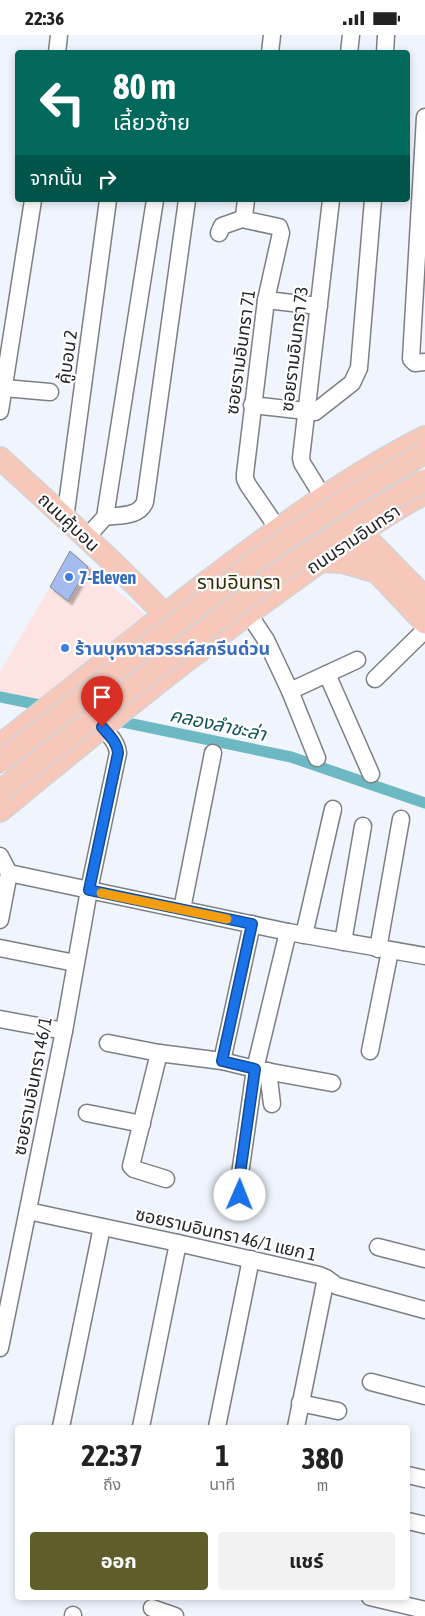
<!DOCTYPE html>
<html lang="th">
<head>
<meta charset="utf-8">
<style>
  :root { --surface:#fff; --page:#f2f2f2; --text:#222; --muted:#767676; --accent:#5f5e2b }
  body { margin:0; font-family:"Asap Condensed","Noto Sans Thai",sans-serif; background:var(--page); color:var(--text); height:100vh; display:flex; flex-direction:column; font-size:19px; white-space:nowrap }
  * { box-sizing:border-box; margin:0 }
  p { font-size:16px; color:var(--muted) }
  .icon { flex:none; width:28px; height:28px; fill:none; stroke:currentColor; stroke-width:2; stroke-linecap:round; stroke-linejoin:round }
  .map { position:relative; flex:1; overflow:hidden }
  .details { position:absolute; left:15px; top:1390px; width:395px; height:175px; display:flex; flex-direction:column; background:var(--surface); border-radius:5px; box-shadow:0 2px 8px #0003 }
  .details>* { flex:none }
  .guide { position:absolute; left:15px; top:15px; width:395px; height:152px; border-radius:5px; box-shadow:0 2px 8px #0003; background:#00695c; color:#fff; overflow:hidden }
  .pin { position:absolute; display:grid; place-items:center; width:42px; height:42px; color:#fff; margin:-51px -21px; border-radius:50% 50% 50% 0; rotate:-45deg; box-shadow:0 0 5px #0007 }
  .pin .icon { rotate:45deg }
  .me { position:absolute; width:55px; margin:-28px; rotate:1deg; stroke-linejoin:round; filter:drop-shadow(0 0 4px #0008) }
  .turn { display:flex; align-items:center; gap:18px; height:105px; padding:0 15px; font-size:22px }
  .turn .icon { width:65px; height:65px; stroke-width:2.5 }
  .turn b { display:block; font-size:35px; line-height:42px }
  .then { display:flex; align-items:center; height:48px; padding:0 15px; background:#0003; gap:10px; font-size:19px }
  .eta { display:flex; justify-content:space-evenly; align-items:center; height:85px; text-align:center }
  .eta b { font-size:30px; font-weight:700; line-height:35px }
  .primary-button { display:flex; gap:10px; margin-top:auto; padding:10px 15px }
  .primary-button a { flex:1; height:58px; border-radius:5px; background:var(--accent); color:#fff; font-size:20px; font-weight:700; line-height:58px; text-align:center }
  .primary-button a+a { background:var(--page); color:var(--text) }
  .status { display:flex; justify-content:space-between; align-items:center; height:35px; padding:0 25px; background:var(--surface); direction:ltr }
  .status svg { height:14px; fill:currentColor }
  .map>svg:first-child { display:block }
  .commercial { fill:#fee3e3 }
  .lines { fill:none; stroke-linecap:round; stroke-linejoin:round }
  .canal { stroke:#6cb8c3; stroke-width:11 }
  .building { fill:#a3bbee; stroke:#84888f; filter:url(#shadow) }
  .minor-casing { stroke:#7b7f86; stroke-width:19 }
  .major-casing { stroke:#d3d3d4; stroke-width:24 }
  .minor { stroke:#fff; stroke-width:16 }
  .major { stroke:#f7c8ba; stroke-width:21 }
  .rail { stroke:#83868b; stroke-width:3; stroke-dasharray:6 6; stroke-linecap:butt }
  .major-bridge-casing { stroke:#d3d3d4; stroke-width:24; stroke-linecap:butt }
  .major-bridge { stroke:#f7c8ba; stroke-width:21 }
  .route-casing { stroke:#114b97; stroke-width:12 }
  .route { stroke:#1a73e8; stroke-width:9 }
  .slow { stroke:#f59e0b; stroke-width:9 }
  .shop-dot { fill:#3f7fe0; stroke:#fff; stroke-width:2 }
  .labels { text-anchor:middle; dominant-baseline:central; stroke-width:4.5; stroke-linejoin:round; paint-order:stroke }
  .street-label { font-size:18px; fill:#232427; stroke:#fff }
  .shop-label { font-size:18px; font-weight:bold; fill:#366cbe; stroke:#fff; text-anchor:start }
  .water-label { font-size:19px; font-style:italic; fill:#0e525a; stroke:#fff }
  .quarter-label { font-size:20px; fill:#2f2e03; stroke:#fff }
</style>
</head>
<body>
<div class="status"><b>22:36</b><svg viewBox="0 0 49 12"><path d="M0 12V9h3v3zM5 12V6h3v6zM10 12V3h3v9zM15 12V0h3v12zM26 1h20v11H26zM47 4h2v5h-2z"/></svg></div>
<div class="map">
<svg width="425" height="1581" viewBox="0 0 425 1581">
  <defs>
    <filter id="shadow"><feDropShadow dx="4" dy="4" stdDeviation="1" flood-color="#0004"/></filter>
  </defs>
  <rect width="100%" height="100%" fill="#f0f4fd"/>
  <polygon class="commercial" points="88,532 147,581 43,665 0,656 0,637 50,552 68,566"/>
  <g class="lines">
    <g class="canal">
      <polyline points="0,662 50,672"/>
      <polyline points="65,675 291,722 425,768"/>
    </g>
  </g>
  <polygon class="building" points="70,516 88,532 68,566 50,552"/>
  <g class="lines">
    <g class="minor-casing">
      <g id="minor">
        <polyline points="57,18 59,0"/>
        <polyline points="270,18 272,0"/>
        <polyline points="349,18 351,0"/>
        <polyline points="385,18 386,0"/>
        <polyline points="425,82 411,324 415,328 425,327"/>
        <polyline points="246,165 244,181 246,185 279,192 281,198 266,265 245,439 245,444 248,450 278,494"/>
        <polyline points="219,198 222,191 245,183"/>
        <polyline points="266,265 319,271"/>
        <polyline points="4,353 50,357"/>
        <polyline points="252,370 315,377 352,348 359,333 373,165"/>
        <polyline points="0,376 33,165"/>
        <polyline points="323,462 302,428 301,423 331,165"/>
        <path d="M 105,482 C 120,480 139,482 145,467 L 187,165"/>
        <polyline points="65,484 108,165"/>
        <polyline points="86,503 105,482 155,165"/>
        <polyline points="248,578 266,605 290,656 317,723"/>
        <polyline points="327,639 371,739"/>
        <polyline points="375,644 425,595"/>
        <polyline points="290,656 357,625"/>
        <polyline points="0,821 9,838 0,885"/>
        <polyline points="9,838 288,897 425,921"/>
        <polyline points="182,874 213,718"/>
        <polyline points="304,900 333,774"/>
        <polyline points="343,907 363,791"/>
        <polyline points="0,913 75,928"/>
        <polyline points="378,914 401,784"/>
        <polyline points="0,984 64,996"/>
        <polyline points="108,1008 159,1018 222,1026 255,1034 332,1048"/>
        <polyline points="370,1016 390,916"/>
        <polyline points="159,1018 131,1131 134,1134 166,1144"/>
        <polyline points="222,1026 252,889"/>
        <polyline points="268,1036 272,1069"/>
        <polyline points="87,1078 142,1089"/>
        <polyline points="244,1165 240,1160 238,1153 255,1034 288,897"/>
        <polyline points="28,1176 178,1208 319,1240 326,1243 337,1251 425,1275"/>
        <polyline points="378,1212 425,1224"/>
        <path d="M 0,1313 L 64,996 L 89,855 L 118,718 C 117,707 109,700 102,692"/>
        <polyline points="371,1347 425,1361"/>
        <polyline points="300,1368 338,1376"/>
        <polyline points="61,1392 102,1192"/>
        <polyline points="141,1392 178,1208"/>
        <polyline points="217,1392 251,1224"/>
        <polyline points="296,1392 326,1243"/>
        <polyline points="408,1440 425,1444"/>
        <polyline points="408,1486 425,1490"/>
        <polyline points="370,1562 425,1575"/>
        <polyline points="152,1573 175,1581"/>
        <polyline points="73,1581 73,1580"/>
      </g>
    </g>
    <g class="major-casing">
      <g id="major">
        <path d="M 0,423 C 68,486 138,547 199,617"/>
        <polyline points="315,468 377,537 425,588"/>
        <polyline points="352,488 425,563"/>
        <polyline points="320,526 342,527 377,537"/>
        <path d="M 0,710 C 70,655 138,600 208,546 C 277,494 347,441 425,402"/>
        <path d="M 0,776 C 90,702 180,628 274,560 C 324,524 371,487 425,458"/>
      </g>
    </g>
    <use href="#minor" class="minor"/>
    <use href="#major" class="major"/>
    <path class="rail" d="M 0,737 C 61,690 121,642 182,595 C 260,534 337,475 425,429"/>
    <g class="major-bridge-casing">
      <g id="major-bridge">
        <path d="M 0,727 L 262,521 C 315,484 369,449 425,418"/>
        <polyline points="0,756 275,540 370,477 425,445"/>
      </g>
    </g>
    <use href="#major-bridge" class="major-bridge"/>
  </g>
  <g class="lines">
    <g class="route-casing">
      <path id="route" d="M 102,692 C 109,700 117,707 118,718 L 89,855 L 252,889 L 222,1026 L 255,1034 L 238,1153 L 240,1160"/>
    </g>
    <use href="#route" class="route"/>
    <polyline class="slow" points="101,858 227,884"/>
  </g>
  <g class="shop-dot">
    <circle cx="69" cy="542" r="5"/>
    <circle cx="65" cy="613" r="5"/>
  </g>
  <g class="labels">
    <g class="street-label">
      <text transform="translate(294 314) rotate(-83)">ซอยรามอินทรา 73</text>
      <text transform="translate(240 317) rotate(-82)">ซอยรามอินทรา 71</text>
      <text transform="translate(67 322) rotate(-82)">คู้บอน 2</text>
      <text transform="translate(69 487) rotate(43)">ถนนคู้บอน</text>
      <text transform="translate(353 504) rotate(-34)">ถนนรามอินทรา</text>
      <text transform="translate(32 1051) rotate(-79)">ซอยรามอินทรา 46/1</text>
      <text transform="translate(226 1199) rotate(13)">ซอยรามอินทรา 46/1 แยก 1</text>
    </g>
    <g class="shop-label">
      <text x="79" y="542">7-Eleven</text>
      <text x="75" y="613">ร้านบุหงาสวรรค์สกรีนด่วน</text>
    </g>
    <g class="water-label">
      <text transform="translate(218 689) rotate(12)">คลองลำชะล่า</text>
    </g>
    <g class="quarter-label">
      <text x="239" y="546">รามอินทรา</text>
    </g>
  </g>
</svg>
<div class="pin" style="left:102px;top:692px;background:#d93025"><svg class="icon" aria-label="arrive" viewBox="0 0 24 24"><path d="M6 21V4h12l-3 4 3 4H6"/></svg></div>
<svg class="me" style="left:240px;top:1160px" viewBox="-20 -20 40 40"><circle r="19" fill="#fff"/><path d="M0-13L10 11 0 6-10 11z" fill="#1a73e8"/></svg>
<div class="guide">
<div class="turn"><svg class="icon" aria-label="left" viewBox="0 0 24 24"><path d="M17 20v-9H6M10 6l-5 5 5 5"/></svg><div><b>80 m</b>เลี้ยวซ้าย</div></div>
<div class="then">จากนั้น<svg class="icon" aria-label="right" viewBox="0 0 24 24"><path d="M7 20v-9h11M14 6l5 5-5 5"/></svg></div>
</div>
<section class="details">
<div class="eta">
<div><b>22:37</b><p>ถึง</p></div>
<div><b>1</b><p>นาที</p></div>
<div><b>380</b><p>m</p></div>
</div>
<div class="primary-button"><a>ออก</a><a>แชร์</a></div>
</section>
</div>
</body>
</html>
